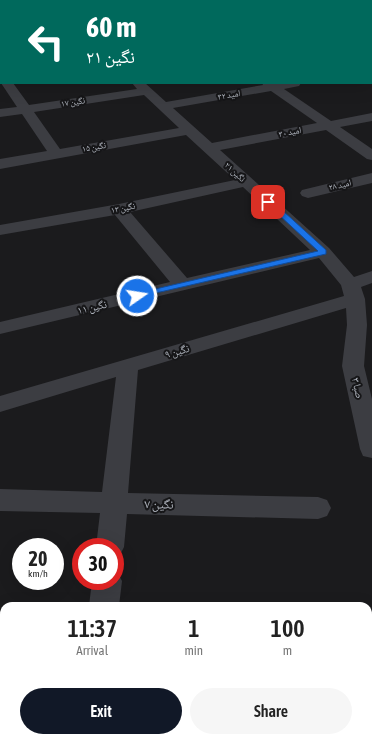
<!DOCTYPE html>
<html lang="en">
<head>
<meta charset="utf-8">
<style>
  :root { --surface:#fff; --page:#f6f6f6; --text:#222; --muted:#767676; --accent:#111827 }
  body { margin:0; font-family:"Asap Condensed","Noto Naskh Arabic",sans-serif; background:var(--page); color:var(--text); height:100vh; display:flex; flex-direction:column; font-size:15px; white-space:nowrap }
  * { box-sizing:border-box; margin:0 }
  p { font-size:13px; color:var(--muted) }
  .icon { flex:none; width:22px; height:22px; fill:none; stroke:currentColor; stroke-width:2; stroke-linecap:round; stroke-linejoin:round }
  .map { position:relative; flex:1; overflow:hidden }
  .drawer { position:absolute; left:0px; top:602px; width:372px; height:140px; display:flex; flex-direction:column; background:var(--surface); border-radius:12px 12px 0 0; box-shadow:0 4px 16px #0002 }
  .drawer>* { flex:none }
  .top-card { position:absolute; left:0px; top:0px; width:372px; height:84px; box-shadow:0 4px 16px #0002; background:#00695c; color:#fff; overflow:hidden }
  .speed { position:absolute; left:12px; top:538px; display:flex; gap:8px; font-size:20px; font-weight:700; text-align:center }
  .speed>* { display:grid; place-content:center; width:52px; height:52px; border-radius:50%; background:var(--surface); box-shadow:0 4px 16px #0002; line-height:1 }
  .speed small { font-size:10px; font-weight:400 }
  .speed .limit { border:6px solid #d22; background:#fff; color:#111 }
  .pin { position:absolute; display:grid; place-items:center; width:34px; height:34px; color:#fff; margin:-17px; border-radius:8px; box-shadow:0 2px 6px #0006 }
  .me { position:absolute; width:44px; margin:-22px; rotate:77deg; stroke-linejoin:round; filter:drop-shadow(0 0 3px #0008) }
  .turn { display:flex; align-items:center; gap:14px; height:84px; padding:0 20px; font-size:18px }
  .turn .icon { width:52px; height:52px; stroke-width:2.5 }
  .turn b { display:block; font-size:28px; line-height:34px }
  .eta { display:flex; justify-content:space-evenly; align-items:center; height:68px; text-align:center }
  .eta b { font-size:24px; font-weight:600; line-height:28px }
  .button { display:flex; gap:8px; margin-top:auto; padding:8px 20px }
  .button a { flex:1; height:46px; border-radius:24px; background:var(--accent); color:#fff; font-size:16px; font-weight:600; line-height:46px; text-align:center }
  .button a+a { background:var(--page); color:var(--text) }
  .map>svg:first-child { display:block }
  .lines { fill:none; stroke-linecap:round; stroke-linejoin:round }
  .minor { fill:#3c3d42; fill-rule:evenodd }
  .major { fill:#585a61; fill-rule:evenodd }
  .route { fill:#1a73e8; stroke:#114b97 }
  .labels { text-anchor:middle; dominant-baseline:central; stroke-width:4; stroke-linejoin:round; paint-order:stroke }
  .far-street-label { font-size:9px; fill:#aeb3bc; stroke:#161618 }
  .street-label { font-size:11px; fill:#aeb3bc; stroke:#161618 }
  .near-street-label { font-size:13px; fill:#aeb3bc; stroke:#161618 }
</style>
</head>
<body>
<div class="map">
<svg width="372" height="742" viewBox="0 0 372 742">
  <rect width="100%" height="100%" fill="#1b1b1d"/>
  <g class="lines">
    <g class="minor">
      <polygon points="84,0 102,0 83,1"/>
      <polygon points="114,0 124,0 125,1 115,1"/>
      <polygon points="362,0 372,0 372,3 371,1"/>
      <rect x="0" y="20" width="1" height="6"/>
      <rect x="371" y="23" width="1" height="6"/>
      <rect x="0" y="49" width="1" height="6"/>
      <rect x="371" y="66" width="1" height="8"/>
      <path d="M 1,83 L 13,83 L 29,105 L 137,89 L 132,83 L 145,83 L 166,102 L 263,85 L 262,83 L 301,83 L 299,86 L 284,89 L 331,121 L 372,113 L 372,121 L 340,127 L 372,149 L 372,160 L 367,159 L 326,130 L 220,150 L 329,248 L 354,277 L 372,271 L 372,283 L 361,287 L 365,299 L 367,325 L 364,366 L 372,399 L 372,458 L 363,456 L 360,449 L 342,366 L 347,325 L 346,308 L 138,370 L 128,493 L 318,497 L 327,500 L 331,508 L 327,516 L 318,519 L 127,514 L 124,547 L 120,555 L 115,557 L 115,547 L 96,547 L 100,513 L 0,511 L 0,489 L 102,492 L 116,377 L 0,412 L 0,396 L 344,296 L 341,285 L 319,258 L 0,334 L 0,322 L 170,282 L 115,215 L 0,235 L 0,225 L 119,204 L 235,180 L 186,135 L 0,169 L 0,159 L 47,151 L 22,114 L 0,117 L 0,109 L 17,107 ZM 271,91 L 317,123 L 212,143 L 173,108 ZM 144,95 L 179,128 L 60,149 L 34,112 ZM 243,187 L 310,250 L 187,278 L 130,212 Z"/>
      <polygon points="372,173 372,183 308,198 302,196 300,193 302,190"/>
      <polygon points="115,571 117,572 122,581 119,606 89,606 92,581 115,581"/>
      <polygon points="74,738 108,738 107,742 73,742"/>
    </g>
    <g class="major">
      <polygon points="283,0 294,0 295,1 284,1"/>
      <rect x="371" y="13" width="1" height="6"/>
      <rect x="371" y="40" width="1" height="7"/>
    </g>
  </g>
  <polygon class="route" points="266,200 271,200 326,250 326,254 134,298 134,294 318,251 266,203"/>
  <g class="labels">
    <g class="far-street-label">
      <text transform="translate(229 95) rotate(-10)">امید ۳۲</text>
      <text transform="translate(73 102) rotate(-8)">نگین ۱۷</text>
      <text transform="translate(290 132) rotate(-11)">امید ۳۰</text>
      <text transform="translate(94 147) rotate(-10)">نگین ۱۵</text>
      <text transform="translate(235 172) rotate(42)">نگین ۲۱</text>
      <text transform="translate(340 185) rotate(-13)">امید ۲۸</text>
      <text transform="translate(123 208) rotate(-11)">نگین ۱۳</text>
    </g>
    <g class="street-label">
      <text transform="translate(92 307) rotate(-13)">نگین ۱۱</text>
      <text transform="translate(177 351) rotate(-16)">نگین ۹</text>
      <text transform="translate(358 388) rotate(77)">صبا ۳</text>
    </g>
    <g class="near-street-label">
      <text transform="translate(159 504) rotate(1)">نگین ۷</text>
    </g>
  </g>
</svg>
<div class="speed"><div>20<small>km/h</small></div><div class="limit">30</div></div>
<div class="pin" style="left:268px;top:202px;background:#d93025"><svg class="icon" aria-label="arrive" viewBox="0 0 24 24"><path d="M6 21V4h12l-3 4 3 4H6"/></svg></div>
<svg class="me" style="left:137px;top:296px" viewBox="-20 -20 40 40"><circle r="17" fill="#1a73e8" stroke="#fff" stroke-width="3"/><path d="M0-11L8 9 0 5-8 9z" fill="#fff"/></svg>
<div class="top-card">
<div class="turn"><svg class="icon" aria-label="left" viewBox="0 0 24 24"><path d="M17 20v-9H6M10 6l-5 5 5 5"/></svg><div><b>60 m</b>نگین ۲۱</div></div>
</div>
<section class="drawer">
<div class="eta">
<div><b>11:37</b><p>Arrival</p></div>
<div><b>1</b><p>min</p></div>
<div><b>100</b><p>m</p></div>
</div>
<div class="button"><a>Exit</a><a>Share</a></div>
</section>
</div>
</body>
</html>
